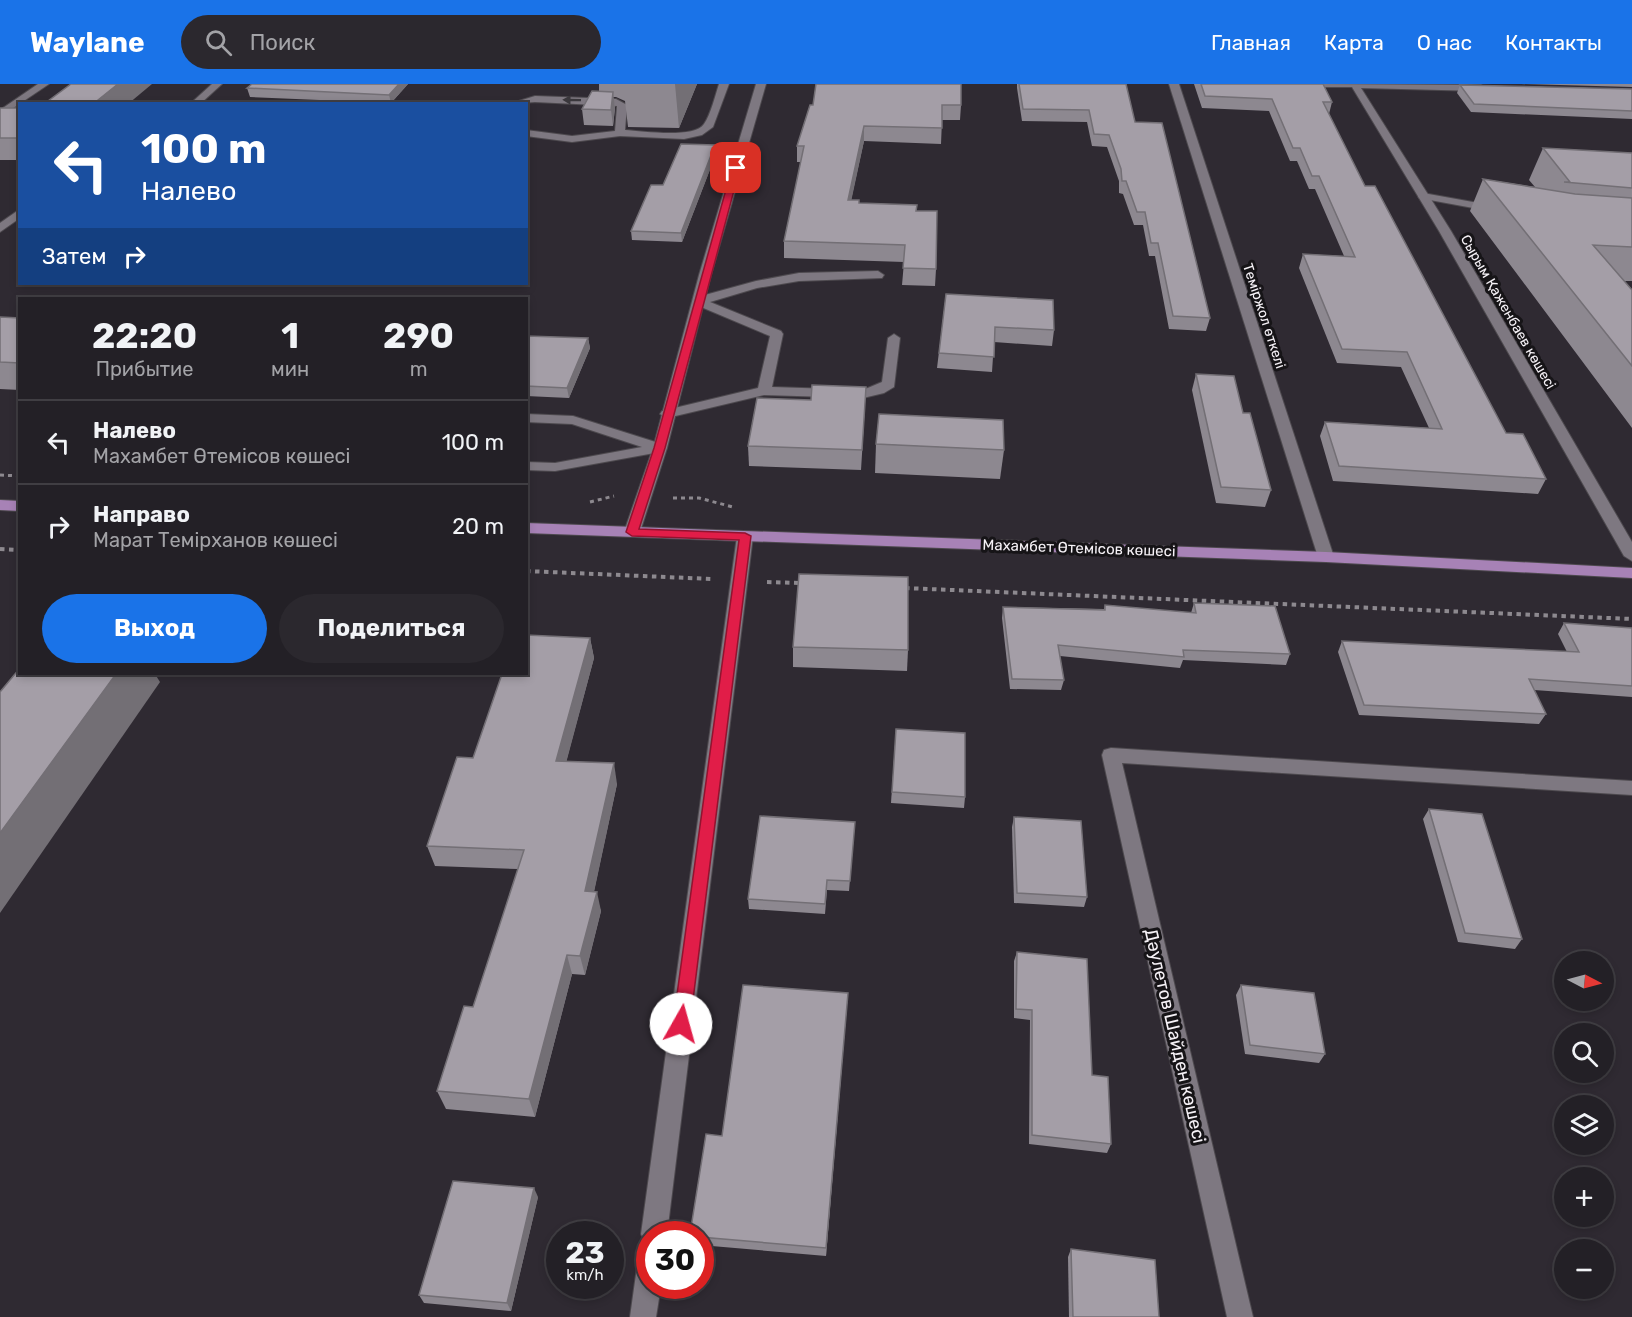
<!DOCTYPE html>
<html lang="ru">
<head>
<meta charset="utf-8">
<style>
  :root { --surface:#232026; --page:#2b282e; --text:#f1f3f6; --muted:#a3a3a7; --line:#403e43; --accent:#1a73e8 }
  body { margin:0; font-family:Rubik,sans-serif; background:var(--page); color:var(--text); height:100vh; display:flex; flex-direction:column; font-size:22px; white-space:nowrap }
  * { box-sizing:border-box; margin:0 }
  p { font-size:20px; color:var(--muted) }
  .icon { flex:none; width:33px; height:33px; fill:none; stroke:currentColor; stroke-width:2; stroke-linecap:round; stroke-linejoin:round }
  .map { position:relative; flex:1; overflow:hidden }
  .sheet { position:absolute; left:18px; top:213px; width:510px; height:378px; display:flex; flex-direction:column; background:var(--surface); border-radius:0px; box-shadow:0 3px 9px #0003,0 0 0 2px var(--line) }
  .sheet>* { flex:none }
  .top-card { position:absolute; left:18px; top:18px; width:510px; height:183px; border-radius:0px; box-shadow:0 3px 9px #0003,0 0 0 2px var(--line); background:#1a4fa0; color:#fff; overflow:hidden }
  .needle { width:39px; rotate:96deg }
  .controls { position:absolute; left:1554px; top:867px; display:grid; gap:12px }
  .controls a { display:grid; place-items:center; width:60px; height:60px; border-radius:50%; background:var(--surface); box-shadow:0 3px 9px #0003,0 0 0 2px var(--line); font-size:30px }
  .speed { position:absolute; left:546px; top:1137px; display:flex; gap:12px; font-size:30px; font-weight:700; text-align:center }
  .speed>* { display:grid; place-content:center; width:78px; height:78px; border-radius:50%; background:var(--surface); box-shadow:0 3px 9px #0003,0 0 0 2px var(--line); line-height:1 }
  .speed small { font-size:15px; font-weight:400 }
  .speed .limit { border:9px solid #d22; background:#fff; color:#111 }
  .pin { position:absolute; display:grid; place-items:center; width:51px; height:51px; color:#fff; margin:-26px; border-radius:12px; box-shadow:0 3px 9px #0006 }
  .me { position:absolute; width:66px; margin:-33px; rotate:7deg; stroke-linejoin:round; filter:drop-shadow(0 0 4px #0008) }
  .turn { display:flex; align-items:center; gap:21px; height:126px; padding:0 24px; font-size:27px }
  .turn .icon { width:78px; height:78px; stroke-width:2.5 }
  .turn b { display:block; font-size:42px; line-height:51px }
  .then { display:flex; align-items:center; height:57px; padding:0 24px; background:#0003; gap:12px; font-size:22px }
  .eta { display:flex; justify-content:space-evenly; align-items:center; height:102px; text-align:center }
  .eta b { font-size:36px; font-weight:700; line-height:42px }
  .cta { display:flex; gap:12px; margin-top:auto; padding:12px 24px }
  .cta a { flex:1; height:69px; border-radius:36px; background:var(--accent); color:#fff; font-size:24px; font-weight:700; line-height:69px; text-align:center }
  .cta a+a { background:var(--page); color:var(--text) }
  ul { padding:0; list-style:none }
  li { display:flex; align-items:center; gap:18px; height:84px; padding:0 24px; border-top:2px solid var(--line) }
  li div { flex:1 }
  li b { display:block; font-size:22px }
  li em { font-style:normal }
  header { display:flex; align-items:center; gap:36px; box-sizing:border-box; height:84px; padding:0 30px; background:var(--accent); color:#fff }
  header strong { font-size:28px }
  nav { display:flex; gap:33px; margin-inline-start:auto; font-size:21px }
  .search { width:420px; height:54px; background:var(--page); display:flex; align-items:center; gap:15px; box-sizing:border-box; padding:0 21px; border-radius:33px; color:var(--muted); font-size:22px }
  .map>svg:first-child { display:block }
  .lines { fill:none; stroke-linecap:round; stroke-linejoin:round }
  .service-casing { stroke:#4d494e; stroke-width:2 }
  .minor-casing { stroke:#4d494e; stroke-width:2 }
  .tertiary-casing { stroke:#4d494e; stroke-width:2 }
  .primary-casing { stroke:#4d494e; stroke-width:2 }
  .path-far1 { stroke:#8d898f; stroke-width:3; stroke-dasharray:4 4; stroke-linecap:butt }
  .path { stroke:#8d898f; stroke-width:4; stroke-dasharray:4.5 4.5; stroke-linecap:butt }
  .service { fill:#7e7881; fill-rule:evenodd }
  .minor { fill:#7e7881; fill-rule:evenodd }
  .tertiary { fill:#7e7881; fill-rule:evenodd }
  .primary { fill:#a782b6; fill-rule:evenodd }
  .wall { fill:#8d8890 }
  .shaded-wall { fill:#736f75 }
  .building { fill:#a49ea7; stroke:#736f75; stroke-width:1.5 }
  .oneway { fill:#3a373c }
  .route { fill:#e11d48; stroke:#92132f; stroke-width:1.5 }
  .labels { text-anchor:middle; dominant-baseline:central; stroke-width:6; stroke-linejoin:round; paint-order:stroke }
  .far-street-label { font-size:14px; fill:#f6f2f7; stroke:#161417 }
  .street-label { font-size:15px; fill:#f6f2f7; stroke:#161417 }
  .near-street-label { font-size:18px; fill:#f6f2f7; stroke:#161417 }
</style>
</head>
<body>
<header>
<strong>Waylane</strong>
<div class="search"><svg class="icon" aria-label="search" viewBox="0 0 24 24"><circle cx="10" cy="10" r="6"/><path d="M15 15l6 6"/></svg>Поиск</div>
<nav><a>Главная</a><a>Карта</a><a>О нас</a><a>Контакты</a></nav>
</header>
<div class="map">
<svg width="1632" height="1233" viewBox="0 0 1632 1233">
  <rect width="100%" height="100%" fill="#2f2a32"/>
  <g class="lines">
    <g class="service-casing">
      <g id="service">
        <polygon points="38,0 49,0 0,33 0,26"/>
        <polygon points="212,0 222,0 200,20 190,20"/>
        <path d="M 719,0 L 729,0 L 713,43 L 702,51 L 684,55 L 620,52 L 572,58 L 526,52 L 526,46 L 572,52 L 615,47 L 617,22 L 535,18 L 509,20 L 535,12 L 616,15 L 627,21 L 625,46 C 642,47 694,55 704,40 C 711,30 715,12 719,0 Z"/>
        <polygon points="1423,109 1495,122 1500,125 1495,128 1419,114 1418,112"/>
        <polygon points="20,125 20,134 0,148 0,139"/>
        <polygon points="878,187 884,191 882,194 799,197 757,204 710,218 781,247 783,250 772,303 863,306 882,298 888,254 894,250 900,254 894,303 884,309 863,314 764,311 667,334 660,330 662,327 758,304 770,252 694,220 694,214 756,197 799,189"/>
        <polygon points="526,330 573,332 665,361 667,364 660,368 555,387 526,386 526,378 555,379 642,363 572,340 526,338"/>
      </g>
    </g>
    <g class="minor-casing">
      <g id="minor">
        <polygon points="1169,0 1179,0 1334,473 1332,477 1326,478 1318,473"/>
        <polygon points="1319,0 1481,1 1486,4 1481,7 1361,4 1451,147 1632,458 1632,477 1624,472 1439,147 1352,3 1324,3"/>
        <polygon points="745,447 753,452 667,1150 650,1150 650,1161 645,1159 641,1150 737,452"/>
        <polygon points="1111,664 1632,697 1632,711 1122,679 1253,1233 1227,1233 1102,671 1104,666"/>
        <polygon points="650,1170 650,1202 661,1202 656,1233 630,1233 637,1183 641,1174"/>
      </g>
    </g>
    <g class="tertiary-casing">
      <polygon id="tertiary" points="756,0 766,0 711,191 667,364 640,448 638,451 626,451 624,448 653,364 699,191"/>
    </g>
    <g class="primary-casing">
      <g id="primary">
        <polygon points="0,416 20,417 20,427 0,426"/>
        <polygon points="526,439 1326,468 1632,484 1632,494 1326,478 526,449"/>
      </g>
    </g>
    <g class="path-far1">
      <polyline points="0,391 20,392"/>
      <polyline points="673,414 699,414 733,423"/>
      <polyline points="590,418 614,412"/>
    </g>
    <g class="path">
      <polyline points="0,465 20,466"/>
      <polyline points="526,487 712,495"/>
      <polyline points="767,498 801,499"/>
      <polyline points="905,504 1632,535"/>
    </g>
    <use href="#service" class="service"/>
    <use href="#minor" class="minor"/>
    <use href="#tertiary" class="tertiary"/>
    <use href="#primary" class="primary"/>
  </g>
  <g class="wall">
    <polygon points="252,0 408,0 391,19 250,13 247,4"/>
    <polygon points="599,0 697,0 679,44 628,43 625,17 616,13 613,13 615,24 613,42 584,41 582,25 599,7"/>
    <polygon points="816,0 961,21 960,36 942,36 941,60 864,57 851,116 859,119 916,127 936,185 935,202 902,201 904,178 784,174 784,157 801,78 797,78 797,62 813,21"/>
    <polygon points="1017,0 1126,0 1135,38 1210,234 1206,247 1169,245 1155,172 1149,172 1143,141 1134,141 1123,110 1119,109 1119,97 1107,63 1092,62 1087,38 1022,37 1017,4"/>
    <polygon points="1194,0 1323,0 1332,18 1329,30 1365,102 1506,349 1546,395 1538,410 1333,397 1320,352 1325,338 1429,344 1401,283 1337,279 1299,184 1303,170 1344,172 1315,105 1309,105 1297,77 1290,77 1269,27 1202,24"/>
    <polygon points="1521,0 1632,0 1632,3"/>
    <polygon points="1460,1 1632,5 1632,35 1471,28 1457,9"/>
    <rect x="0" y="24" width="20" height="52"/>
    <polygon points="1543,64 1632,69 1632,197 1624,197 1632,206 1632,344 1470,127 1483,95 1535,103 1529,96"/>
    <polygon points="716,70 682,158 632,156 631,147 663,101"/>
    <polygon points="946,210 1054,246 1052,262 994,258 992,288 937,284"/>
    <polygon points="0,233 20,234 20,306 0,305"/>
    <polygon points="526,252 588,254 590,264 569,314 526,312"/>
    <polygon points="1196,290 1243,329 1271,406 1265,423 1216,419 1192,306"/>
    <polygon points="865,322 861,386 749,382 748,362"/>
    <polygon points="876,360 1004,366 1000,395 875,389"/>
    <polygon points="1194,519 1290,570 1286,581 1183,576 1180,584 1060,572 1064,596 1061,606 1010,605 1002,534 1003,523 1104,525 1105,521 1191,529"/>
    <polygon points="1564,539 1632,544 1632,613 1534,606 1546,630 1539,640 1359,631 1338,568 1342,557 1567,568 1558,550"/>
    <polygon points="590,554 594,574 566,678 617,700 594,807 601,827 585,891 572,890 535,1033 446,1025 437,1007 473,923 518,785 435,782 427,762 473,674"/>
    <polygon points="793,563 908,566 907,587 793,583"/>
    <polygon points="896,645 965,713 964,724 891,719"/>
    <polygon points="1429,725 1522,855 1515,865 1458,858 1423,735"/>
    <polygon points="1014,733 1087,813 1084,823 1014,819 1012,743"/>
    <polygon points="854,748 849,807 827,806 825,830 749,825 748,815"/>
    <polygon points="1017,868 1111,1060 1107,1069 1029,1060 1030,936 1014,934 1014,877"/>
    <polygon points="1241,901 1325,970 1319,979 1245,970 1236,911"/>
    <polygon points="848,909 826,1172 700,1161 700,1150 722,1052"/>
    <polygon points="538,1113 511,1227 424,1219 419,1211"/>
    <polygon points="1071,1165 1159,1233 1069,1233 1068,1173"/>
  </g>
  <g class="shaded-wall">
    <polygon points="118,0 152,0 128,20 93,20"/>
    <polygon points="399,0 408,0 391,19 389,11"/>
    <polygon points="675,0 697,0 679,44"/>
    <polygon points="613,8 615,24 613,42 611,26"/>
    <polygon points="864,42 864,57 848,132 848,116"/>
    <polygon points="715,61 716,70 682,158 681,149"/>
    <polygon points="588,254 590,264 569,314 567,304"/>
    <polygon points="590,554 594,574 561,698 556,677"/>
    <polygon points="116,590 155,590 160,598 0,829 0,749"/>
    <polygon points="614,679 617,700 590,827 585,807"/>
    <polygon points="597,808 601,827 585,891 580,872"/>
    <polygon points="567,871 572,890 535,1033 529,1015"/>
    <polygon points="848,909 847,919 826,1172 826,1164"/>
    <polygon points="534,1104 538,1113 511,1227 507,1219"/>
  </g>
  <g class="building">
    <polygon points="71,0 118,0 93,20 44,20"/>
    <polygon points="252,0 399,0 389,11 247,4"/>
    <polygon points="816,0 961,0 961,21 942,21 942,44 864,42 848,116 859,116 859,119 917,121 916,127 937,127 936,185 903,184 905,161 784,157 804,62 797,62 810,21 813,21"/>
    <polygon points="1019,0 1126,0 1135,38 1162,39 1210,234 1173,232 1158,159 1151,159 1145,128 1137,128 1126,97 1122,97 1121,85 1109,51 1094,50 1089,26 1023,25"/>
    <polygon points="1201,0 1323,0 1332,18 1323,18 1365,102 1375,102 1506,349 1523,350 1546,395 1339,382 1325,338 1442,345 1407,268 1342,265 1303,170 1355,173 1319,92 1312,92 1300,64 1293,64 1272,15 1205,12"/>
    <polygon points="1460,1 1632,5 1632,27 1474,20"/>
    <polygon points="592,7 613,8 611,26 582,25"/>
    <rect x="0" y="24" width="20" height="30"/>
    <polygon points="681,60 715,61 681,149 631,147 651,101 663,101"/>
    <polygon points="1543,64 1632,69 1632,104 1564,98 1570,98"/>
    <polygon points="1483,95 1575,110 1632,114 1632,163 1593,161 1632,206 1632,282"/>
    <polygon points="946,210 1053,216 1054,246 995,243 994,273 939,269"/>
    <polygon points="0,233 20,234 20,279 0,278"/>
    <polygon points="526,252 588,254 567,304 526,302"/>
    <polygon points="1196,290 1234,292 1243,329 1250,329 1271,406 1221,403"/>
    <polygon points="812,301 866,303 862,366 748,362 757,314 811,316"/>
    <polygon points="879,330 1003,336 1004,366 876,360"/>
    <polygon points="799,490 908,493 908,566 793,563"/>
    <polygon points="1194,519 1275,522 1290,570 1183,566 1184,573 1058,561 1064,596 1012,595 1003,523 1105,526 1105,521 1196,529"/>
    <polygon points="1564,539 1632,544 1632,602 1529,595 1546,630 1364,621 1342,557 1579,568"/>
    <polygon points="526,551 590,554 556,677 614,679 585,807 597,808 580,872 567,871 529,1015 437,1007 464,922 473,923 524,766 427,762 457,673 473,674 502,590 526,590"/>
    <polygon points="20,584 20,590 116,590 0,749 0,608"/>
    <polygon points="896,645 965,649 965,713 892,708"/>
    <polygon points="1429,725 1482,730 1522,855 1465,849"/>
    <polygon points="760,732 855,738 850,797 827,796 825,820 748,815"/>
    <polygon points="1014,733 1081,737 1087,813 1017,809"/>
    <polygon points="1017,868 1087,875 1092,991 1108,993 1111,1060 1032,1051 1032,926 1016,925"/>
    <polygon points="743,901 848,909 826,1164 700,1153 700,1150 690,1150 706,1050 722,1052"/>
    <polygon points="1241,901 1314,909 1325,970 1250,961"/>
    <polygon points="453,1097 534,1104 507,1219 419,1211"/>
    <polygon points="1071,1165 1155,1176 1159,1233 1073,1233"/>
  </g>
  <defs><path id="oneway-solid" d="M-6-.8H1V-3.2L6.5 0L1 3.2V.8H-6Z" transform="scale(1.5)"/></defs>
  <use class="oneway" href="#oneway-solid" transform="translate(572 16) rotate(-179)"/>
  <polygon class="route" points="736,82 740,84 665,364 639,445 745,449 751,452 690,940 688,946 681,948 675,946 673,940 739,456 632,452 626,448 654,364 732,84"/>
  <g class="labels">
    <g class="far-street-label">
      <text transform="translate(1508 228) rotate(60)">Сырым Қаженбаев көшесі</text>
      <text transform="translate(1264 232) rotate(72)">Теміржол өткелі</text>
    </g>
    <g class="street-label">
      <text transform="translate(1079 464) rotate(2)">Махамбет Өтемісов көшесі</text>
    </g>
    <g class="near-street-label">
      <text transform="translate(1175 952) rotate(77)">Дәулетов Шайден көшесі</text>
    </g>
  </g>
</svg>
<div class="controls">
<a><svg class="needle" viewBox="-14 -14 28 28"><path d="M0-13l5 13h-10z" fill="#e53935"/><path d="M0 13l5-13h-10z" fill="#a3a3a7"/></svg></a>
<a><svg class="icon" aria-label="search" viewBox="0 0 24 24"><circle cx="10" cy="10" r="6"/><path d="M15 15l6 6"/></svg></a>
<a><svg class="icon" aria-label="layers" viewBox="0 0 24 24"><path d="M12 4l9 5-9 5-9-5zM3 14l9 5 9-5"/></svg></a>
<a>+</a>
<a>−</a>
</div>
<div class="speed"><div>23<small>km/h</small></div><div class="limit">30</div></div>
<div class="pin" style="left:736px;top:84px;background:#d93025"><svg class="icon" aria-label="arrive" viewBox="0 0 24 24"><path d="M6 21V4h12l-3 4 3 4H6"/></svg></div>
<svg class="me" style="left:681px;top:940px" viewBox="-20 -20 40 40"><circle r="19" fill="#fff"/><path d="M0-13L10 11 0 6-10 11z" fill="#e11d48"/></svg>
<div class="top-card">
<div class="turn"><svg class="icon" aria-label="left" viewBox="0 0 24 24"><path d="M17 20v-9H6M10 6l-5 5 5 5"/></svg><div><b>100 m</b>Налево</div></div>
<div class="then">Затем<svg class="icon" aria-label="right" viewBox="0 0 24 24"><path d="M7 20v-9h11M14 6l5 5-5 5"/></svg></div>
</div>
<section class="sheet">
<div class="eta">
<div><b>22:20</b><p>Прибытие</p></div>
<div><b>1</b><p>мин</p></div>
<div><b>290</b><p>m</p></div>
</div>
<ul>
<li><svg class="icon" aria-label="left" viewBox="0 0 24 24"><path d="M17 20v-9H6M10 6l-5 5 5 5"/></svg><div><b>Налево</b><p>Махамбет Өтемісов көшесі</p></div><em>100 m</em></li>
<li><svg class="icon" aria-label="right" viewBox="0 0 24 24"><path d="M7 20v-9h11M14 6l5 5-5 5"/></svg><div><b>Направо</b><p>Марат Темірханов көшесі</p></div><em>20 m</em></li>
</ul>
<div class="cta"><a>Выход</a><a>Поделиться</a></div>
</section>
</div>
</body>
</html>
